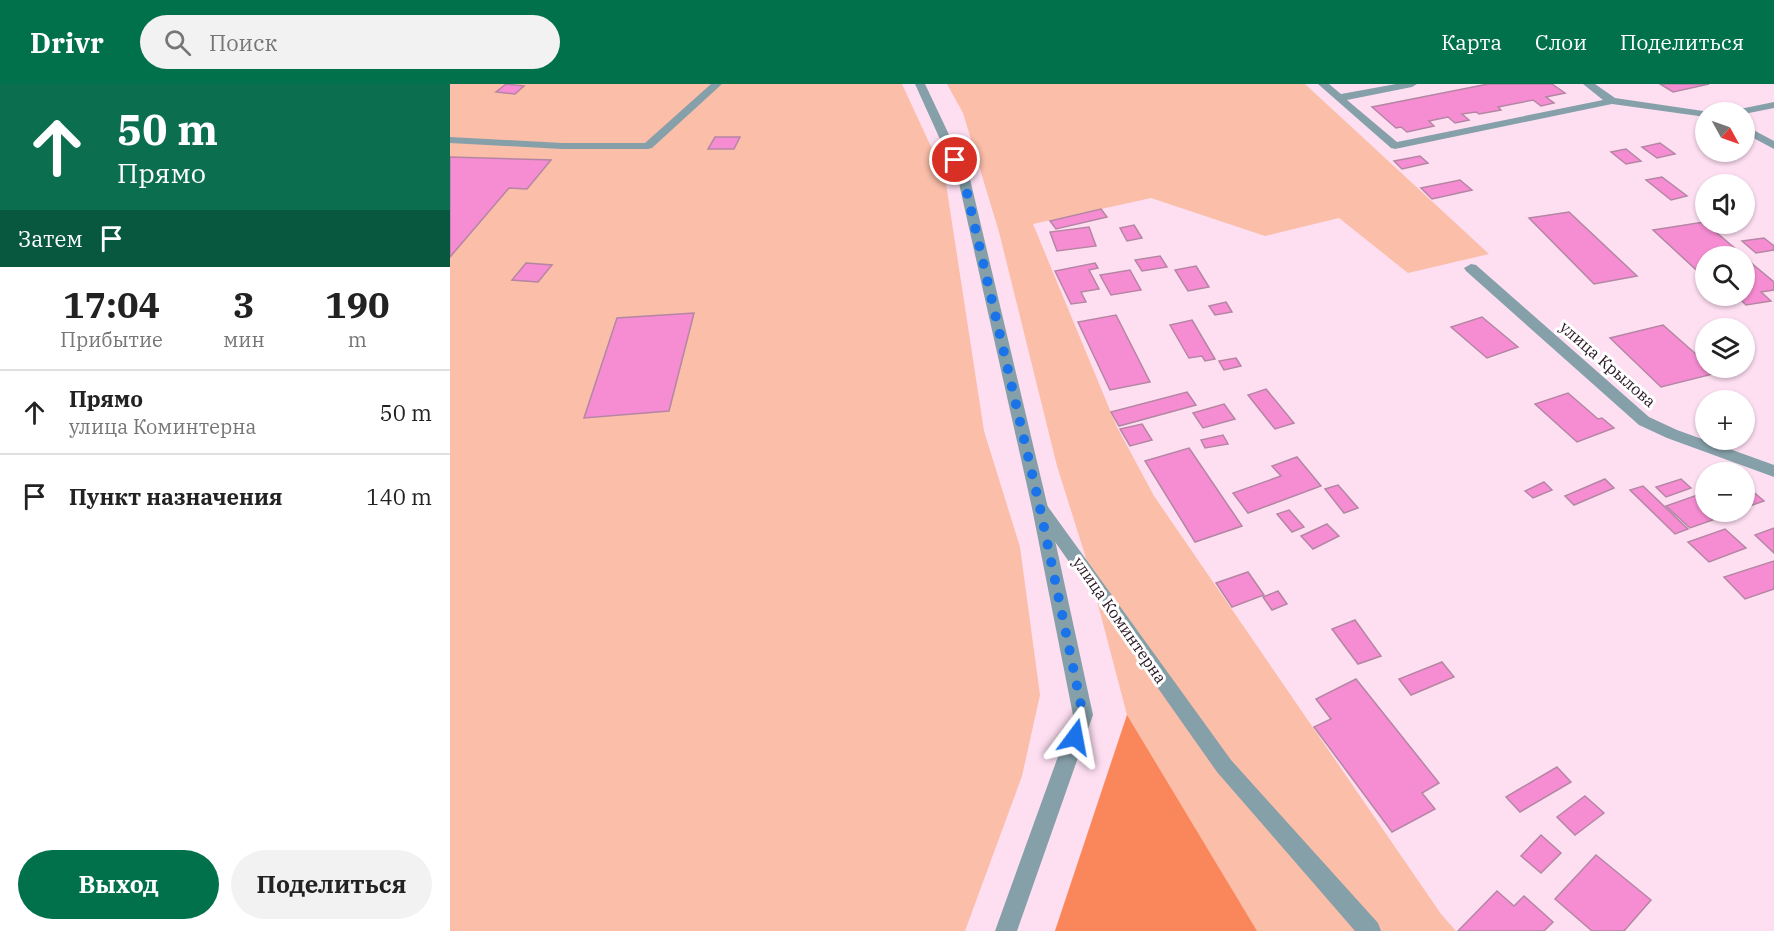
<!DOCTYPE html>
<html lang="ru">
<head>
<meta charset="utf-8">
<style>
  :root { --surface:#fff; --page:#f2f2f2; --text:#222; --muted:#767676; --line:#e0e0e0; --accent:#00714b }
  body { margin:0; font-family:"IBM Plex Serif",serif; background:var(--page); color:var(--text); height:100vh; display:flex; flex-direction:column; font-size:22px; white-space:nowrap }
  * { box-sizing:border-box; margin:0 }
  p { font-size:20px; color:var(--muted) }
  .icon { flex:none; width:33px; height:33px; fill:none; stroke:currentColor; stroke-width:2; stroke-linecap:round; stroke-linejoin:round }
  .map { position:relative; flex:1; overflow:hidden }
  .panel { display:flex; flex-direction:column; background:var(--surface); width:450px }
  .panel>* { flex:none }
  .guide { background:#0b6e4f; color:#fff; overflow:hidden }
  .needle { width:39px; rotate:130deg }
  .fabs { position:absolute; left:1245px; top:18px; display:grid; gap:12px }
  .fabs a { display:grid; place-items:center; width:60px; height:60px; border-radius:50%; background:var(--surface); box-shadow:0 2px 4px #0004; font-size:30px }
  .pin { position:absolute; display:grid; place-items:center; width:51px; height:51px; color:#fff; margin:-26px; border:3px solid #fff; border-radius:50%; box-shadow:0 2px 6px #0007 }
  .me { position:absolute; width:66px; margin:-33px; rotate:13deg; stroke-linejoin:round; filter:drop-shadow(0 0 4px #0008) }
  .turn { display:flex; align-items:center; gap:21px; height:126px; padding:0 18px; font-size:27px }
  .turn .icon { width:78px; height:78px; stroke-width:2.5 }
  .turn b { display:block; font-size:42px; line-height:51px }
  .then { display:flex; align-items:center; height:57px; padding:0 18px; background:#0003; gap:12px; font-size:22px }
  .eta { display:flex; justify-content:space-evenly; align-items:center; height:102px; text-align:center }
  .eta b { font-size:36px; font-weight:700; line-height:42px }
  .primary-button { display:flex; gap:12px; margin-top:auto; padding:12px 18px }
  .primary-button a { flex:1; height:69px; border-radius:36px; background:var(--accent); color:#fff; font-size:24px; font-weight:700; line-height:69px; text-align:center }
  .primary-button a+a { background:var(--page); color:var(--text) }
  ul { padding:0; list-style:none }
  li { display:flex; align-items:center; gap:18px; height:84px; padding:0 18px; border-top:2px solid var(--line) }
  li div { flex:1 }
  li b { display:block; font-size:22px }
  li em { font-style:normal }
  header { display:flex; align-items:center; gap:36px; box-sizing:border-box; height:84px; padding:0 30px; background:var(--accent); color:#fff }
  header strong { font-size:28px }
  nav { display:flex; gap:33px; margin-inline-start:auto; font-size:21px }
  .search { width:420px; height:54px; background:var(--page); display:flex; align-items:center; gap:15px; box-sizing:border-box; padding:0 21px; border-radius:33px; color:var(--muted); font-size:22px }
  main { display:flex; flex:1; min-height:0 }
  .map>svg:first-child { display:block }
  .green { fill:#fabea9 }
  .forest { fill:#f9875b }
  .building { fill:#f68dd3; stroke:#b586a3; stroke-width:1.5 }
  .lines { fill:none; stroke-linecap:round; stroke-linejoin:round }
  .service { fill:#86a0a9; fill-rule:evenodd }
  .minor { fill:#86a0a9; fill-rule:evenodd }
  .route { stroke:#1a73e8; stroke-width:10; stroke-dasharray:0 18 }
  .labels { text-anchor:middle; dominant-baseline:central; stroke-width:6; stroke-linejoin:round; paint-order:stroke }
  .street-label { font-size:16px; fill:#271521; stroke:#fff }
</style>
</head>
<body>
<header>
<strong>Drivr</strong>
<div class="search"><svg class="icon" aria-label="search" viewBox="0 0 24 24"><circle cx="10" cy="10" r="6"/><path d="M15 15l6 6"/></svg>Поиск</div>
<nav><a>Карта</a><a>Слои</a><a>Поделиться</a></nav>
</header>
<main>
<section class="panel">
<div class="guide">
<div class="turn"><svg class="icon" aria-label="ahead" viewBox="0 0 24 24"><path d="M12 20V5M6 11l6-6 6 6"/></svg><div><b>50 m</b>Прямо</div></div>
<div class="then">Затем<svg class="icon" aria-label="arrive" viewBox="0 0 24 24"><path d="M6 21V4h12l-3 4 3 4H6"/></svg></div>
</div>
<div class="eta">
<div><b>17:04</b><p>Прибытие</p></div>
<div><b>3</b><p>мин</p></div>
<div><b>190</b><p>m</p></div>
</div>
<ul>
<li><svg class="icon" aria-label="ahead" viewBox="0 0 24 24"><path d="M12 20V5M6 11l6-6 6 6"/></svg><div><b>Прямо</b><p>улица Коминтерна</p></div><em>50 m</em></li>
<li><svg class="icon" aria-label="arrive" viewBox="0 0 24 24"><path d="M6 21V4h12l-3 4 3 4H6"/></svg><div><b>Пункт назначения</b></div><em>140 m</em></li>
</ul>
<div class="primary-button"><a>Выход</a><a>Поделиться</a></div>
</section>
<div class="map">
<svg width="1324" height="847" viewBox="0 0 1324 847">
  <rect width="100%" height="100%" fill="#fedff2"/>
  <g class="green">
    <polygon points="0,0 452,0 495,93 534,347 570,463 590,611 572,692 515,847 0,847"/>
    <polygon points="497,0 855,0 1039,170 958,189 889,134 815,152 701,114 583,140 667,343 704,412 991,830 1006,847 605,847 677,631 635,471 607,382 549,148 513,29"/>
  </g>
  <polygon class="forest" points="677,631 807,847 605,847"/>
  <g class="building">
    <polygon points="56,0 74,2 65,10 46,8"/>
    <polygon points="1038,0 1102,0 1115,9 1096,13 1104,19 1091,22 1083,16 1048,23 1051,26 1029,30 1026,28 1012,30 1019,36 1005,39 998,33 979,37 984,42 957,48 951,43 946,44 922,23"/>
    <polygon points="1210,0 1259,0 1223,8"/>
    <polygon points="265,53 290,53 284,65 258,65"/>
    <polygon points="1210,59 1225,70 1207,74 1192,63"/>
    <polygon points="1176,65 1191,77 1176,80 1161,68"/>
    <polygon points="970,72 978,79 952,85 944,77"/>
    <polygon points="0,73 101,76 77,105 59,104 0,173"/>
    <polygon points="1212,93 1237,112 1221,116 1196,96"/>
    <polygon points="1010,96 1022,106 982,115 971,104"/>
    <polygon points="651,125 657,133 606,145 600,137"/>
    <polygon points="1119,128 1187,192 1144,200 1079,134"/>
    <polygon points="1254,138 1294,172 1256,172 1256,195 1203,146"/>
    <polygon points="684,141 692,154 677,157 670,144"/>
    <polygon points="639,143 646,162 607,167 600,148"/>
    <polygon points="1314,154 1324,162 1324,166 1306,169 1292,157"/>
    <polygon points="710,172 717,183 692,187 685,176"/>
    <polygon points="1294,173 1324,198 1324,206 1311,208 1321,217 1296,221 1287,212 1276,214 1274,212 1294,212"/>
    <polygon points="76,179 102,181 88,198 62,196"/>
    <polygon points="645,179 648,184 639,186 649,205 631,208 636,218 621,220 605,187"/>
    <polygon points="746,182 759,203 738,207 725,186"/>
    <polygon points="680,186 691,206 661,211 650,191"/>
    <polygon points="776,218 782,228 765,231 759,222"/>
    <polygon points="244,229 219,327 134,334 167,234"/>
    <polygon points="666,231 700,298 660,306 628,238"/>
    <polygon points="1032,233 1068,263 1037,274 1001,243"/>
    <polygon points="742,236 765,275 755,277 752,272 739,274 720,241"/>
    <polygon points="1213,241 1256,279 1256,284 1261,284 1267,289 1211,303 1160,254"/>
    <polygon points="786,274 791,282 774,286 769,277"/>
    <polygon points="816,305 844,339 825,345 798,311"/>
    <polygon points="737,308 746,321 669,342 661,328"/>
    <polygon points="1118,309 1148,335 1152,334 1164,344 1127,358 1085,320"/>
    <polygon points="774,320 785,335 753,344 743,329"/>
    <polygon points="692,340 702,356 680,362 670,345"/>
    <polygon points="773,351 778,360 755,364 751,356"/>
    <polygon points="739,364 792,442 745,458 695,377"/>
    <polygon points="847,373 871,402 798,429 783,409 831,392 822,382"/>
    <polygon points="1155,395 1164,404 1124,421 1115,412"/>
    <polygon points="1231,395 1241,404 1216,413 1206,403"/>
    <polygon points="1094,398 1102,406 1083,414 1075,407"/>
    <polygon points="1294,400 1314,417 1294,424"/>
    <polygon points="888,401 908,424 894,429 875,405"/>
    <polygon points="1193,402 1238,445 1225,450 1180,406"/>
    <polygon points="1256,408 1256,428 1285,428 1240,444 1216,422"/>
    <polygon points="839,426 854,443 842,448 827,430"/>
    <polygon points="877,440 889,452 863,465 851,452"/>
    <polygon points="1324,444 1324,469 1305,451"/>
    <polygon points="1275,445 1296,464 1259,478 1238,458"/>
    <polygon points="1324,477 1324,505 1295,515 1274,493"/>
    <polygon points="798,488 814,511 782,523 766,499"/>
    <polygon points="828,507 837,520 822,526 813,513"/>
    <polygon points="905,536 931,572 908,580 882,545"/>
    <polygon points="992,578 1004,593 961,611 949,595"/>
    <polygon points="906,595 989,699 972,709 985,725 942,748 864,643 881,635 866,615"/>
    <polygon points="1107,683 1121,698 1070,728 1056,713"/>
    <polygon points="1135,712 1154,729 1125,751 1107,733"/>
    <polygon points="1091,751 1111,769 1091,789 1071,772"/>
    <polygon points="1146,771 1201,816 1174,847 1142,847 1105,815"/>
    <polygon points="1047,807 1064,822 1074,812 1103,838 1094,847 1008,847"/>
  </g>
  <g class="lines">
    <g class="service">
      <polygon points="261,0 272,0 202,64 198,65 112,65 0,59 0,53 112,59 195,59"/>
      <polygon points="868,0 879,0 891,10 946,0 967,0 962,3 897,16 947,58 1153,16 1133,0 1145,0 1165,14 1260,28 1256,28 1256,33 1162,20 945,65 941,64"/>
      <polygon points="1324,18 1324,24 1294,30 1284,28 1285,26"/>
      <polygon points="1294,41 1324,57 1324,65 1294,49"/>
      <polygon points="590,418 596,420 781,676 928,839 931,847 905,847 767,688 584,428 582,424 584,420"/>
    </g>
    <g class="minor">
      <polygon points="465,0 475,0 520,95 598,424 643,631 567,847 545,847 623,631 582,424 508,95"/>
      <polygon points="1021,180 1026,181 1199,333 1227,346 1324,381 1324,393 1217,354 1189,341 1016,187 1014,184"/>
    </g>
  </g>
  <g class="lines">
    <polyline class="route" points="505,76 514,96 590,424 633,631 625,653"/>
  </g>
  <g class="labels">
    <g class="street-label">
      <text transform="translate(1158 280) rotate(41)">улица Крылова</text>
      <text transform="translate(670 536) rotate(55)">улица Коминтерна</text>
    </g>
  </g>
</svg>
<div class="fabs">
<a><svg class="needle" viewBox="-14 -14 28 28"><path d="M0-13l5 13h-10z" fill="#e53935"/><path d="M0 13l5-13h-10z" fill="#767676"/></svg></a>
<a><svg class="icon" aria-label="sound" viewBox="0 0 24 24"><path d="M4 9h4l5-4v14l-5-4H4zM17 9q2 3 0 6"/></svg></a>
<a><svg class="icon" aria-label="search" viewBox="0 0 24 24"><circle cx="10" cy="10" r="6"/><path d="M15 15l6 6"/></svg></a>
<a><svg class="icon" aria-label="layers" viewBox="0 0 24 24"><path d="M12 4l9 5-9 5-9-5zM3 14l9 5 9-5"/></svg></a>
<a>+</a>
<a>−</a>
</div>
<div class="pin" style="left:505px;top:76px;background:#d93025"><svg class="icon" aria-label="arrive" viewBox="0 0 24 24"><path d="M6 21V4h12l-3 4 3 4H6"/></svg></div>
<svg class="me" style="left:625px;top:653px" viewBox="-20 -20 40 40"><path d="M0-17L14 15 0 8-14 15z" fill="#1a73e8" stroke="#fff" stroke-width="4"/></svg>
</div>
</main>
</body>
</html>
